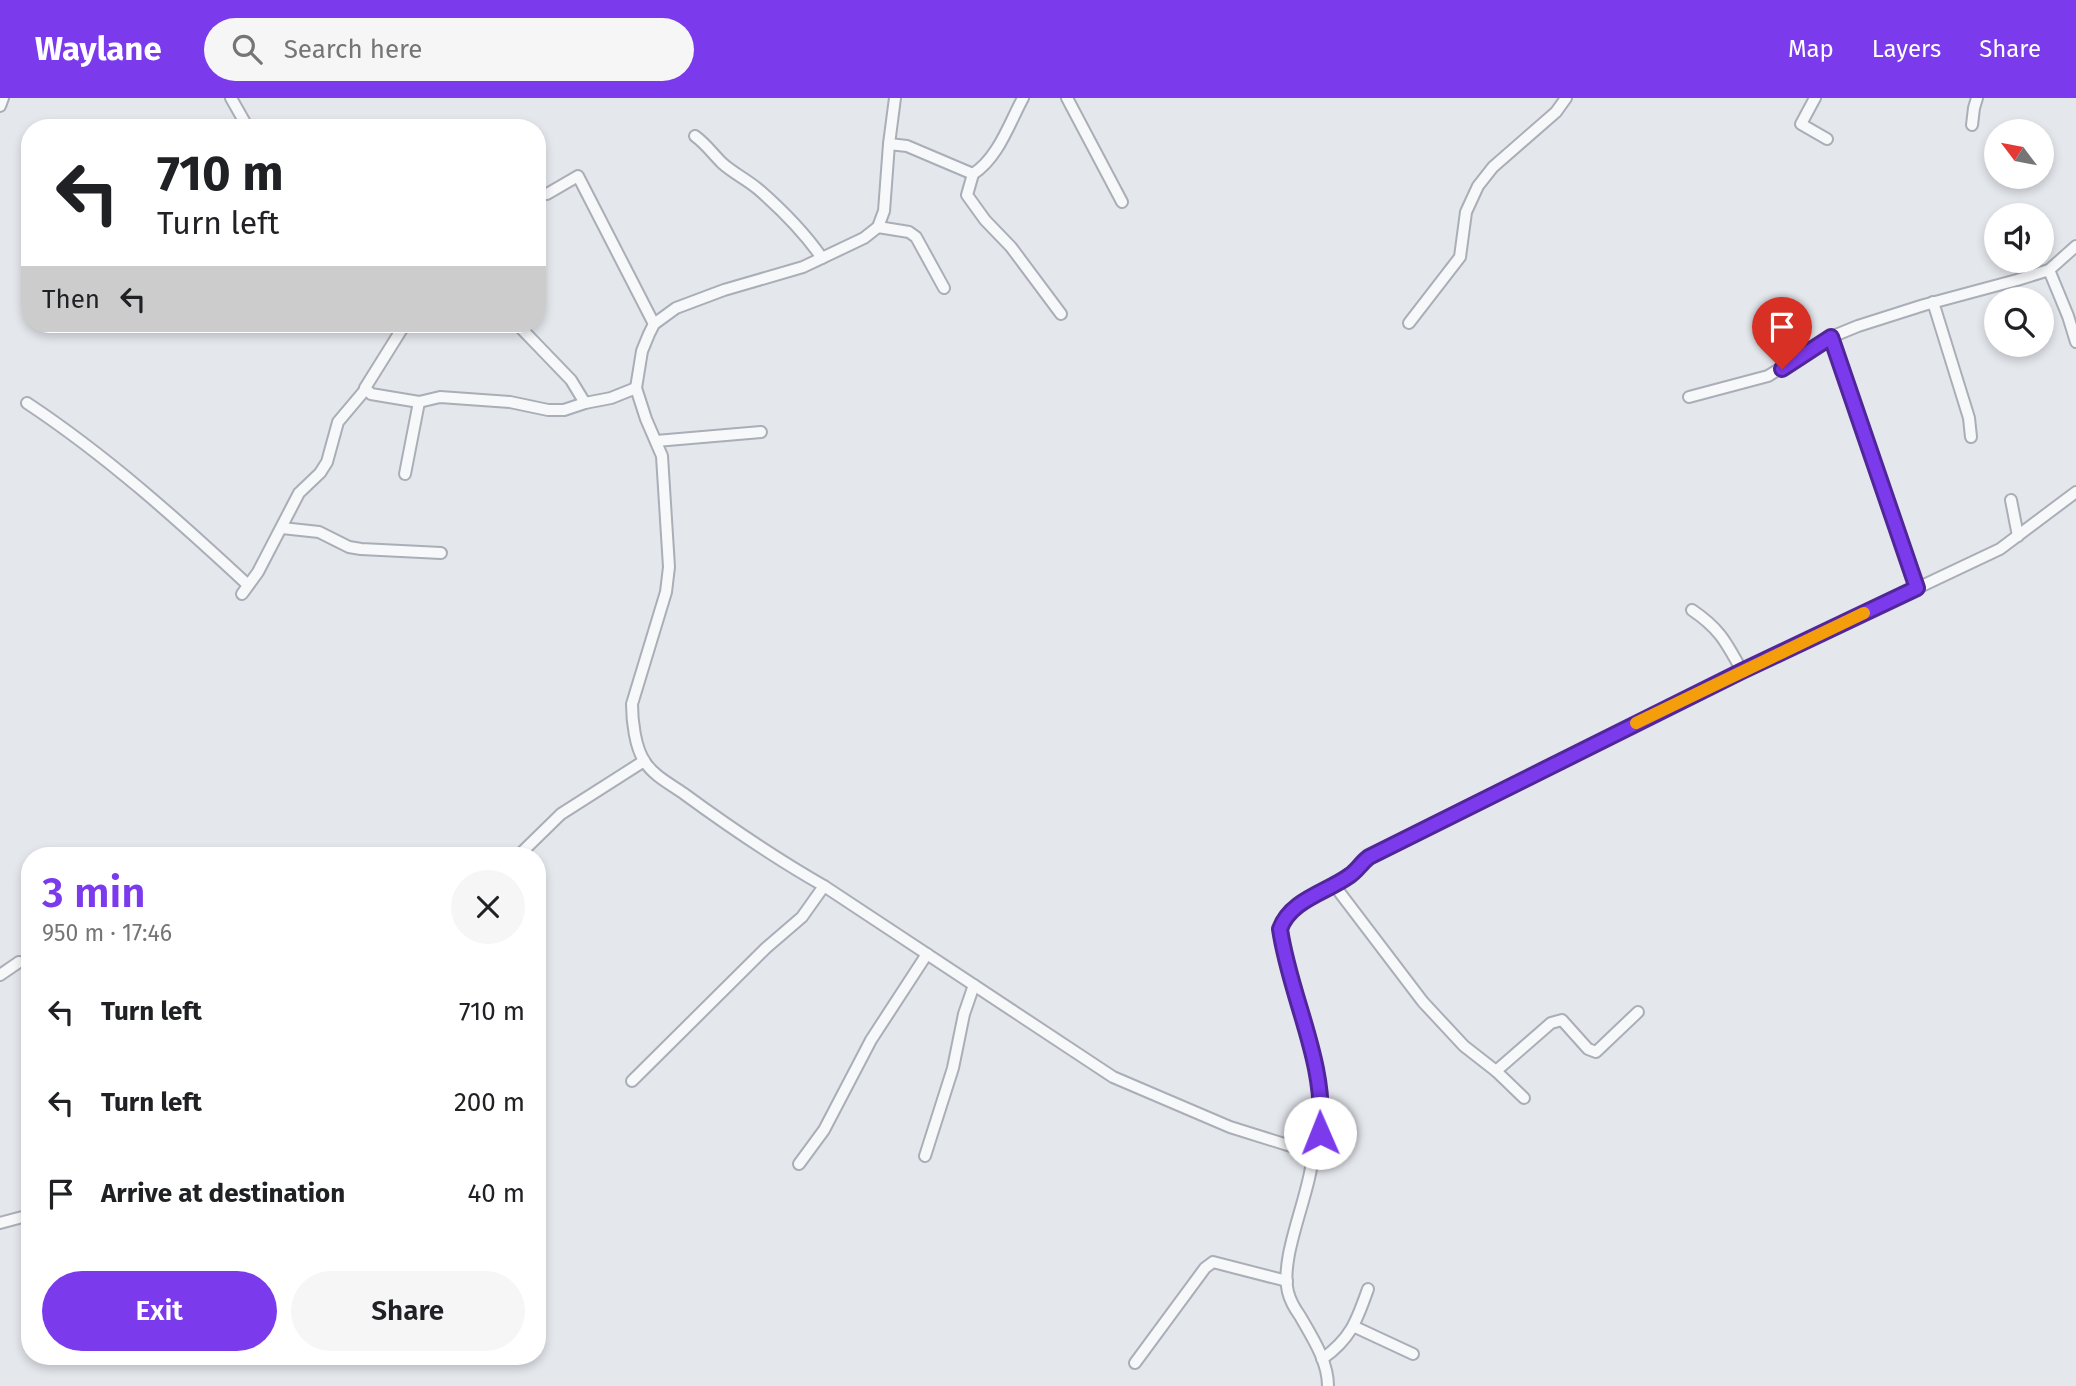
<!DOCTYPE html>
<html lang="en">
<head>
<meta charset="utf-8">
<style>
  :root { --surface:#fff; --page:#f6f6f6; --text:#202124; --muted:#757577; --accent:#7c3aed }
  body { margin:0; font-family:"Fira Sans",sans-serif; background:var(--page); color:var(--text); height:100vh; display:flex; flex-direction:column; font-size:26px; white-space:nowrap }
  * { box-sizing:border-box; margin:0 }
  p { font-size:23px; color:var(--muted) }
  .icon { flex:none; width:38px; height:38px; fill:none; stroke:currentColor; stroke-width:2; stroke-linecap:round; stroke-linejoin:round }
  .map { position:relative; flex:1; overflow:hidden }
  .panel { position:absolute; left:21px; top:749px; width:525px; height:518px; display:flex; flex-direction:column; background:var(--surface); border-radius:28px; box-shadow:0 4px 10px #0003 }
  .panel>* { flex:none }
  .hud { position:absolute; left:21px; top:21px; width:525px; height:214px; border-radius:28px; box-shadow:0 4px 10px #0003; background:#fff; color:var(--text); overflow:hidden }
  .needle { width:46px; rotate:302deg }
  .fabs { position:absolute; left:1984px; top:21px; display:grid; gap:14px }
  .fabs a { display:grid; place-items:center; width:70px; height:70px; border-radius:50%; background:var(--surface); box-shadow:0 4px 10px #0003; font-size:35px }
  .pin { position:absolute; display:grid; place-items:center; width:60px; height:60px; color:#fff; margin:-72px -30px; border-radius:50% 50% 50% 0; rotate:-45deg; box-shadow:0 0 7px #0007 }
  .pin .icon { rotate:45deg }
  .me { position:absolute; width:77px; margin:-38px; rotate:359deg; stroke-linejoin:round; filter:drop-shadow(0 0 5px #0008) }
  .turn { display:flex; align-items:center; gap:24px; height:147px; padding:0 21px; font-size:32px }
  .turn .icon { width:91px; height:91px; stroke-width:2.5 }
  .turn b { display:block; font-size:49px; line-height:60px }
  .then { display:flex; align-items:center; height:66px; padding:0 21px; background:#0003; gap:14px; font-size:26px }
  .round { display:grid; place-items:center; flex:none; width:74px; height:74px; border-radius:37px; background:var(--page) }
  .overview { display:flex; align-items:center; justify-content:space-between; height:119px; padding:0 21px }
  h1 { font-size:42px; font-weight:600; line-height:52px; color:var(--accent) }
  .button { display:flex; gap:14px; margin-top:auto; padding:14px 21px }
  .button a { flex:1; height:80px; border-radius:42px; background:var(--accent); color:#fff; font-size:28px; font-weight:600; line-height:80px; text-align:center }
  .button a+a { background:var(--page); color:var(--text) }
  ul { padding:0; list-style:none }
  li { display:flex; align-items:center; gap:21px; height:91px; padding:0 21px }
  li div { flex:1 }
  li b { display:block; font-size:26px }
  li em { font-style:normal }
  header { display:flex; align-items:center; gap:42px; box-sizing:border-box; height:98px; padding:0 35px; background:var(--accent); color:#fff }
  header strong { font-size:33px }
  nav { display:flex; gap:38px; margin-inline-start:auto; font-size:24px }
  .search { width:490px; height:63px; background:var(--page); display:flex; align-items:center; gap:18px; box-sizing:border-box; padding:0 24px; border-radius:38px; color:var(--muted); font-size:26px }
  .map>svg:first-child { display:block }
  .lines { fill:none; stroke-linecap:round; stroke-linejoin:round }
  .minor-casing { stroke:#a9aeb7; stroke-width:14 }
  .minor { stroke:#f7f8fa; stroke-width:10 }
  .route-casing { stroke:#51269a; stroke-width:18 }
  .route { stroke:#7c3aed; stroke-width:12 }
  .slow { stroke:#f59e0b; stroke-width:12 }
</style>
</head>
<body>
<header>
<strong>Waylane</strong>
<div class="search"><svg class="icon" aria-label="search" viewBox="0 0 24 24"><circle cx="10" cy="10" r="6"/><path d="M15 15l6 6"/></svg>Search here</div>
<nav><a>Map</a><a>Layers</a><a>Share</a></nav>
</header>
<div class="map">
<svg width="2076" height="1288" viewBox="0 0 2076 1288">
  <rect width="100%" height="100%" fill="#e4e7ec"/>
  <g class="lines">
    <g class="minor-casing">
      <g id="minor">
        <polyline points="231,0 248,30"/>
        <path d="M 895,0 L 889,46 L 884,113 L 878,129 L 864,140 L 803,169 L 724,192 L 676,210 L 654,226 L 649,236 L 642,253 L 636,290 L 646,321 L 662,358 L 669,469 L 666,494 L 632,606 C 632,622 635,650 645,664 C 653,677 670,686 683,695 C 728,728 775,760 824,788 L 1113,979 L 1230,1029 L 1313,1055 C 1311,1095 1279,1158 1288,1194 C 1290,1202 1295,1211 1300,1218 C 1312,1239 1328,1263 1328,1288"/>
        <path d="M 1023,0 C 1009,26 998,60 973,76 L 967,97 L 985,122 L 1011,149 L 1061,216"/>
        <polyline points="1067,0 1122,104"/>
        <polyline points="1815,0 1801,26 1827,41"/>
        <polyline points="0,8 3,0"/>
        <polyline points="1972,27 1974,10 1977,0"/>
        <path d="M 695,38 C 706,46 712,55 722,65 C 733,75 746,81 758,91 C 781,111 804,134 822,160"/>
        <polyline points="889,46 907,48 973,76"/>
        <polyline points="537,89 544,96 547,96 578,78 654,226"/>
        <polyline points="878,129 909,134 916,139 944,190"/>
        <polyline points="2049,172 2068,218 2076,244"/>
        <polyline points="1933,204 1969,320 1971,339"/>
        <polyline points="1409,225 1460,159 1466,114 1478,88 1493,69 1556,14 1566,0"/>
        <polyline points="405,226 365,290 371,296 419,304 440,299 510,304 548,312 564,312 585,305 611,300 636,290"/>
        <polyline points="517,226 571,282 585,305"/>
        <polyline points="1831,239 1917,490"/>
        <polyline points="1689,299 1768,278 1831,239 1858,228 1924,207 2017,182 2049,172 2076,148"/>
        <path d="M 27,305 C 107,358 178,422 248,487"/>
        <polyline points="656,343 761,334"/>
        <polyline points="405,376 419,304"/>
        <polyline points="2011,402 2018,438"/>
        <polyline points="282,430 319,434 349,449 361,451 441,455"/>
        <polyline points="242,496 258,474 299,395 320,375 327,364 338,324 365,292"/>
        <path d="M 1692,512 C 1720,531 1726,544 1742,573"/>
        <polyline points="518,758 561,716 644,663"/>
        <polyline points="1334,787 1423,904 1464,948 1496,973 1524,1000"/>
        <polyline points="0,877 19,864"/>
        <polyline points="1496,973 1551,925 1562,922 1588,951 1596,954 1638,914"/>
        <polyline points="632,983 766,850 802,819 824,788"/>
        <path d="M 1313,1055 C 1339,981 1291,904 1280,831 C 1290,802 1327,795 1349,778 C 1357,773 1361,765 1369,759 L 1742,573 L 2000,451 L 2076,394"/>
        <polyline points="925,1058 953,970 964,916 974,887"/>
        <polyline points="799,1066 824,1032 871,942 927,856"/>
        <polyline points="0,1125 30,1117"/>
        <polyline points="1355,1229 1413,1256"/>
        <path d="M 1322,1261 C 1351,1241 1357,1222 1368,1191"/>
        <polyline points="1135,1265 1205,1170 1213,1164 1287,1183"/>
      </g>
    </g>
    <use href="#minor" class="minor"/>
  </g>
  <g class="lines">
    <g class="route-casing">
      <path id="route" d="M 1320,1035 C 1327,964 1290,900 1280,831 C 1290,802 1327,794 1349,778 C 1357,773 1361,765 1369,759 L 1742,573 L 1917,490 L 1831,239 L 1782,271"/>
    </g>
    <use href="#route" class="route"/>
    <polyline class="slow" points="1636,625 1864,515"/>
  </g>
</svg>
<div class="fabs">
<a><svg class="needle" viewBox="-14 -14 28 28"><path d="M0-13l5 13h-10z" fill="#e53935"/><path d="M0 13l5-13h-10z" fill="#757577"/></svg></a>
<a><svg class="icon" aria-label="sound" viewBox="0 0 24 24"><path d="M4 9h4l5-4v14l-5-4H4zM17 9q2 3 0 6"/></svg></a>
<a><svg class="icon" aria-label="search" viewBox="0 0 24 24"><circle cx="10" cy="10" r="6"/><path d="M15 15l6 6"/></svg></a>
</div>
<div class="pin" style="left:1782px;top:271px;background:#d93025"><svg class="icon" aria-label="arrive" viewBox="0 0 24 24"><path d="M6 21V4h12l-3 4 3 4H6"/></svg></div>
<svg class="me" style="left:1320px;top:1035px" viewBox="-20 -20 40 40"><circle r="19" fill="#fff"/><path d="M0-13L10 11 0 6-10 11z" fill="#7c3aed"/></svg>
<div class="hud">
<div class="turn"><svg class="icon" aria-label="left" viewBox="0 0 24 24"><path d="M17 20v-9H6M10 6l-5 5 5 5"/></svg><div><b>710 m</b>Turn left</div></div>
<div class="then">Then<svg class="icon" aria-label="left" viewBox="0 0 24 24"><path d="M17 20v-9H6M10 6l-5 5 5 5"/></svg></div>
</div>
<section class="panel">
<div class="overview"><div><h1>3 min</h1><p>950 m · 17:46</p></div><a class="round"><svg class="icon" aria-label="close" viewBox="0 0 24 24"><path d="M6 6l12 12M18 6L6 18"/></svg></a></div>
<ul>
<li><svg class="icon" aria-label="left" viewBox="0 0 24 24"><path d="M17 20v-9H6M10 6l-5 5 5 5"/></svg><div><b>Turn left</b></div><em>710 m</em></li>
<li><svg class="icon" aria-label="left" viewBox="0 0 24 24"><path d="M17 20v-9H6M10 6l-5 5 5 5"/></svg><div><b>Turn left</b></div><em>200 m</em></li>
<li><svg class="icon" aria-label="arrive" viewBox="0 0 24 24"><path d="M6 21V4h12l-3 4 3 4H6"/></svg><div><b>Arrive at destination</b></div><em>40 m</em></li>
</ul>
<div class="button"><a>Exit</a><a>Share</a></div>
</section>
</div>
</body>
</html>
